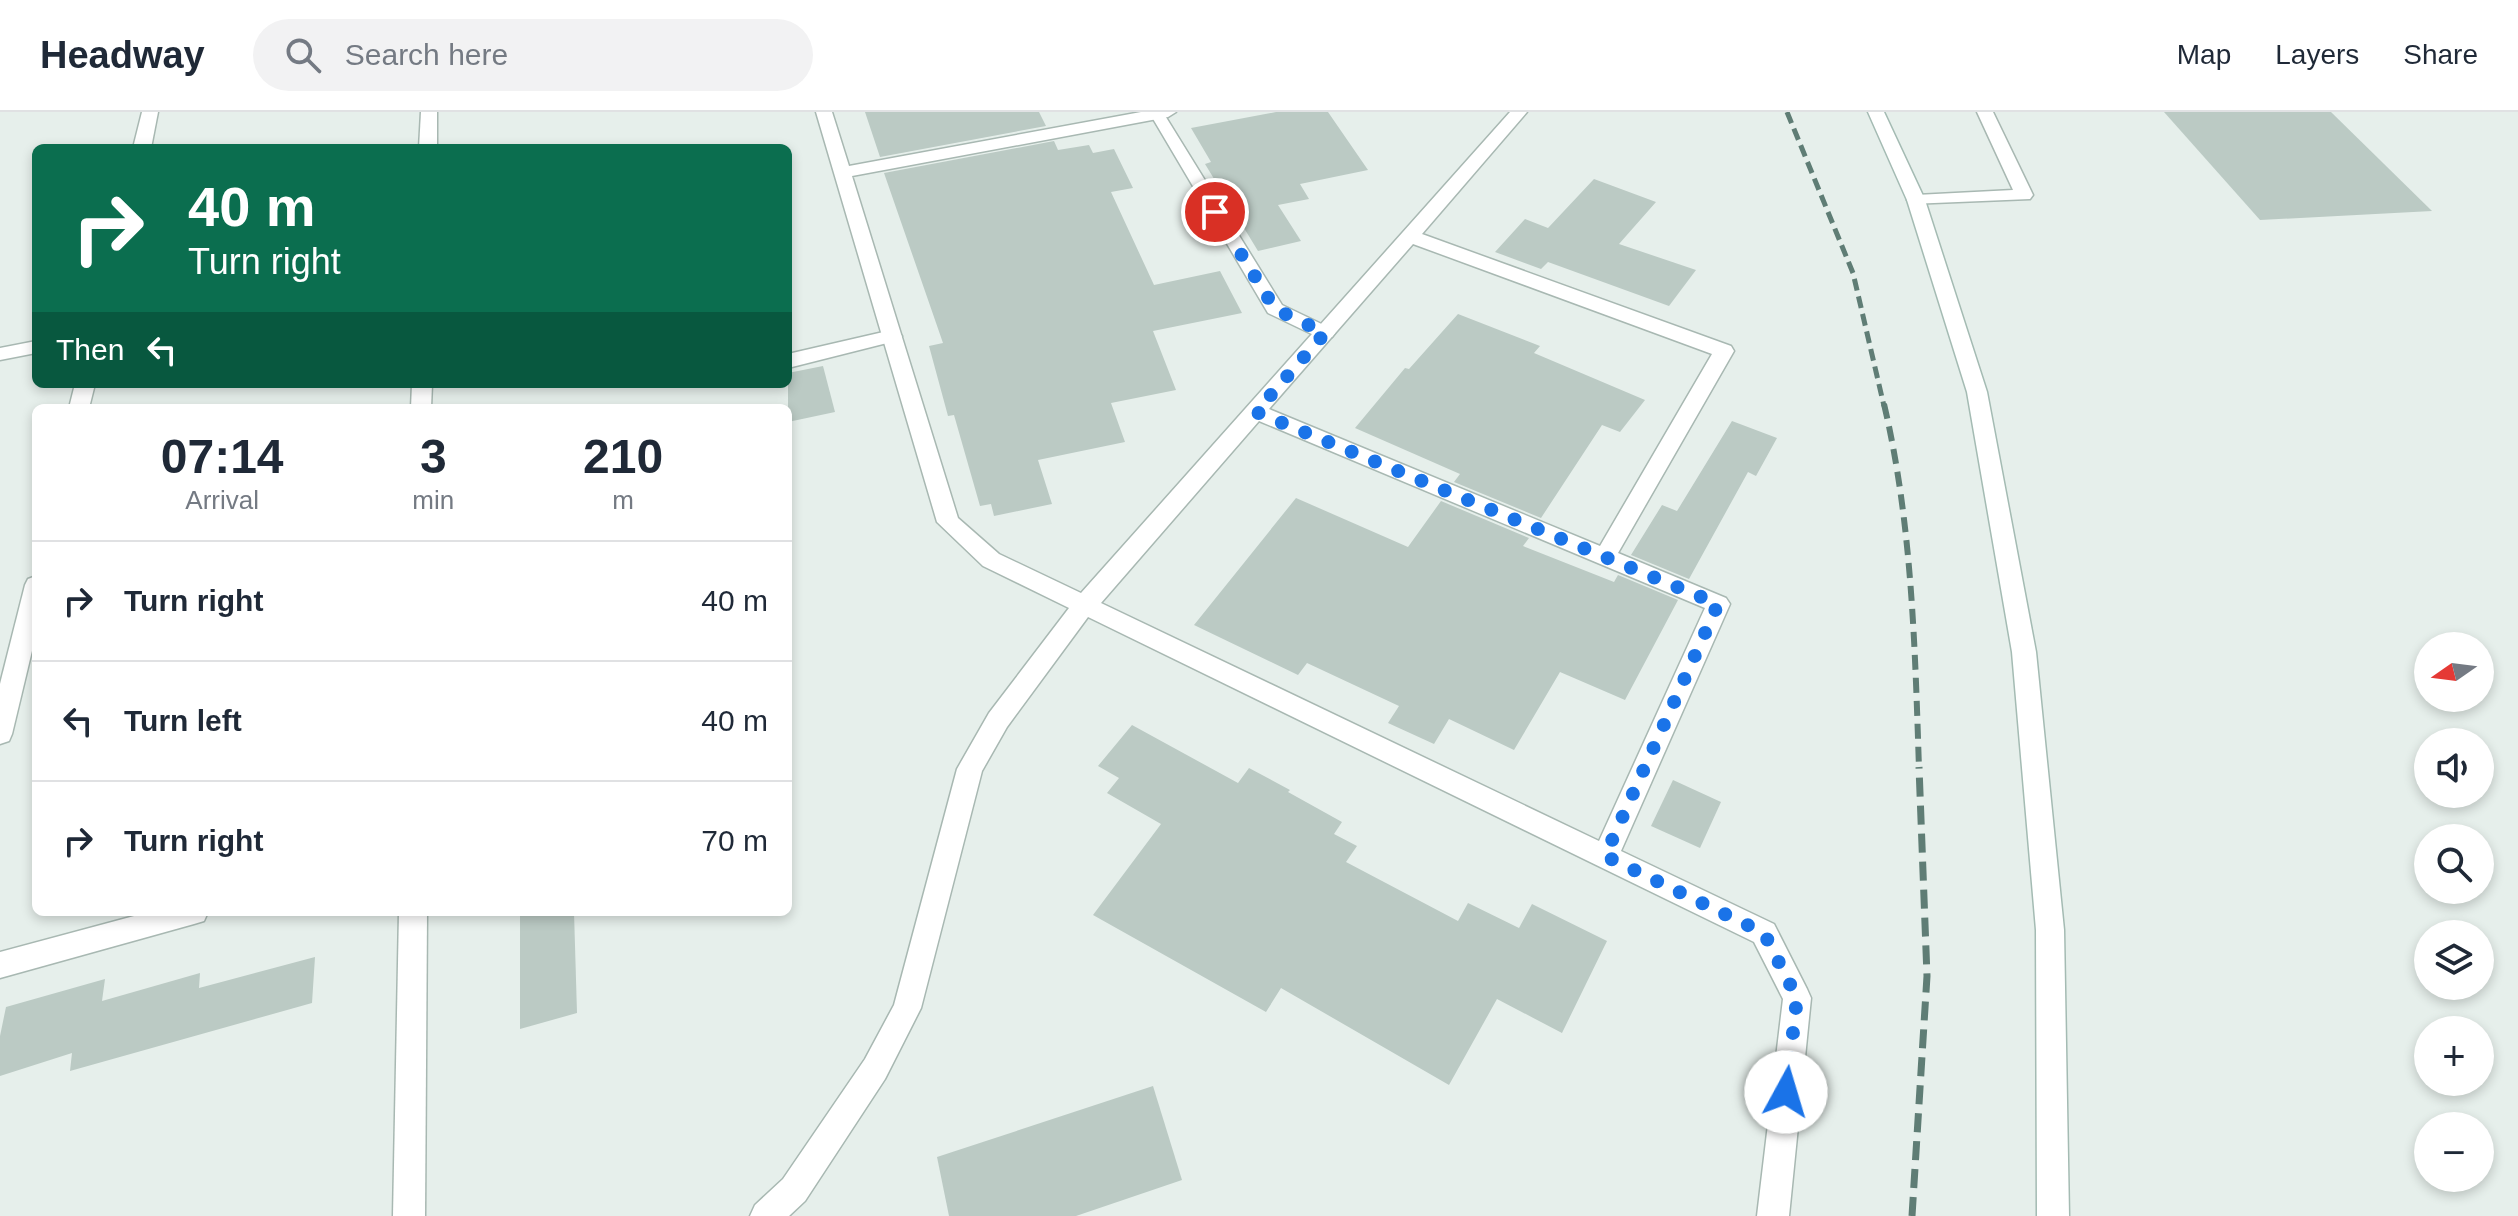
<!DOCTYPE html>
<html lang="en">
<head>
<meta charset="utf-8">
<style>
  :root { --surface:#fff; --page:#f2f2f3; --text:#1f2937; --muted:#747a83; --line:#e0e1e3 }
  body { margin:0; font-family:Arial,sans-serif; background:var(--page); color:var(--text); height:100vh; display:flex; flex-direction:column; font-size:30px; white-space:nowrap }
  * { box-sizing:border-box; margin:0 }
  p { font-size:26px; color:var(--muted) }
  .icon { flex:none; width:44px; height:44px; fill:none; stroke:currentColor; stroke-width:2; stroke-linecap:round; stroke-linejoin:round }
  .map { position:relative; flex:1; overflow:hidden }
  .panel { position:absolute; left:32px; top:292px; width:760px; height:512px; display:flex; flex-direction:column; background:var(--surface); border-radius:12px; box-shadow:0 4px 12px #0003 }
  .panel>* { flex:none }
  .banner { position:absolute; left:32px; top:32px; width:760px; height:244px; border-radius:12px; box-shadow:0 4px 12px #0003; background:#0b6e4f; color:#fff; overflow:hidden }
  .needle { width:52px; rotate:256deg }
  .controls { position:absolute; left:2414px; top:520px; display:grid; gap:16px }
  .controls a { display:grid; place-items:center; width:80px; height:80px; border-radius:50%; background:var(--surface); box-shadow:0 4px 12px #0003; font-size:40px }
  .pin { position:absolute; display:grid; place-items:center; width:68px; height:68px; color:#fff; margin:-34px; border:4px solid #fff; border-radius:50%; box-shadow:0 2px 8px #0007 }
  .me { position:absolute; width:88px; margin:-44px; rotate:6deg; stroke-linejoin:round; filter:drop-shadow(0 0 6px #0008) }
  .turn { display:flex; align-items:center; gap:28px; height:168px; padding:0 24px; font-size:36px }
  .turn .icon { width:104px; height:104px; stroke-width:2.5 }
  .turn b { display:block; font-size:56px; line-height:68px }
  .then { display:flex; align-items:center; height:76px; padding:0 24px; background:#0003; gap:16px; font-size:30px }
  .eta { display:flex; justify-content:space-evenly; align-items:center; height:136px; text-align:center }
  .eta b { font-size:48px; font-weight:600; line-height:56px }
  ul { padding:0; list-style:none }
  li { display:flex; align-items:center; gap:24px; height:120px; padding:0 24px; border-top:2px solid var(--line) }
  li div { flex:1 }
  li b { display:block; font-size:30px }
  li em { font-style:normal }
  header { display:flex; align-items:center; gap:48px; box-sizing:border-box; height:112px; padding:0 40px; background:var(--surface); border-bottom:2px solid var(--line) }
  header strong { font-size:38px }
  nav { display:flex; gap:44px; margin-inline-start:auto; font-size:28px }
  .search { width:560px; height:72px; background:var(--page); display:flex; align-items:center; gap:20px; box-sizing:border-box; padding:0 28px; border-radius:44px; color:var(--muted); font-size:30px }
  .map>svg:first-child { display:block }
  .building { fill:#bbcac4 }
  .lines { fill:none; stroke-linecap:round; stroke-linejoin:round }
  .lane-casing { stroke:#a8b8b2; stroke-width:3 }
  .street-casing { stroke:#a8b8b2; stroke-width:3 }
  .secondary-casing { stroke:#a4bbb3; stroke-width:3 }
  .lane { fill:#fff; fill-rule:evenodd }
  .street { fill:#fff; fill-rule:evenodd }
  .secondary { fill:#fff; fill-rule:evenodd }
  .rail-far2 { stroke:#5f7d75; stroke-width:5; stroke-dasharray:12 6; stroke-linecap:butt }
  .rail-far1 { stroke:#5f7d75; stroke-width:6; stroke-dasharray:15 8; stroke-linecap:butt }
  .rail { stroke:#5f7d75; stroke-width:7; stroke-dasharray:19 9; stroke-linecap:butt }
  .route { stroke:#1a73e8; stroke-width:14; stroke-dasharray:0 25.2 }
</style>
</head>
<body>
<header>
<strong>Headway</strong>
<div class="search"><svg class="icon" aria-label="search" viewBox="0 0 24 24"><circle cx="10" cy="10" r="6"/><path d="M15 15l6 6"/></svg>Search here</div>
<nav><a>Map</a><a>Layers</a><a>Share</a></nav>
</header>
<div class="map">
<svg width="2518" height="1104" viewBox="0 0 2518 1104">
  <rect width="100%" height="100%" fill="#e6efeb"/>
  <g class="building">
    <polygon points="865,0 1039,0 1046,14 880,45"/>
    <polygon points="1276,0 1328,0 1368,58 1300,72 1309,87 1278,93 1301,129 1258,139 1205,52 1211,50 1191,16"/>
    <polygon points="2164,0 2331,0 2432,99 2260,108"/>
    <polygon points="1054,29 1058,38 1089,33 1093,41 1114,37 1133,76 1111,80 1154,173 1220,159 1242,201 1153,219 1176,278 1111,291 1125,330 1038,348 1052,392 994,404 991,392 980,394 954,303 948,304 929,234 943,231 884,61"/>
    <polygon points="1594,67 1656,90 1619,132 1696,158 1669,194 1548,150 1541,157 1495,140 1525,107 1548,116"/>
    <polygon points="1458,202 1540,234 1534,241 1645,288 1620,320 1602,313 1541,406 1454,370 1460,362 1355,316 1405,256 1409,257"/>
    <polygon points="823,254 835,300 788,310 788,261"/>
    <polygon points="1732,309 1777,326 1756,364 1748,360 1689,467 1631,443 1662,393 1677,399"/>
    <polygon points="1296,386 1408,435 1441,389 1529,426 1523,434 1614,470 1618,463 1678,488 1625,588 1560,560 1514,638 1449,607 1434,632 1388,611 1399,594 1307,551 1298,563 1194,513"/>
    <polygon points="1132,613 1238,671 1249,656 1290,678 1288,680 1342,710 1334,722 1357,734 1346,750 1458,809 1468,791 1519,816 1532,792 1607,829 1562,921 1497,887 1449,973 1281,876 1266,900 1093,803 1161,712 1107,681 1119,666 1098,654"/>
    <polygon points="1673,668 1721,690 1700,736 1651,714"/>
    <polygon points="520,800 574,800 577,901 520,917"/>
    <polygon points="315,845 312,891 70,959 72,941 0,964 0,924 6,895 105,867 102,889 200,861 199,876"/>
    <polygon points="1153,974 1182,1068 1076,1104 949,1104 937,1045"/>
  </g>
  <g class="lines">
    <g class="lane-casing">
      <g id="lane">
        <polygon points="1149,0 1164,2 1282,193 1332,217 1335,221 1332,225 1318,225 1268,201"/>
        <polygon points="1977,0 1993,0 2033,83 2030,87 1910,92 1907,88 1916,83 2013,78"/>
        <polygon points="892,218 902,224 899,228 788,256 788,242"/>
      </g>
    </g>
    <g class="street-casing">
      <g id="street">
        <polygon points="142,0 158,0 151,36 133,36"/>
        <polygon points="421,0 437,0 437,36 419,36"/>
        <path d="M 816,0 L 832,0 L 849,54 L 1141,0 L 1176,0 L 1168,5 L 852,64 L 958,406 L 999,442 L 1081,481 L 1510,0 L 1527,0 L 1422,122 L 1731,234 L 1734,239 L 1618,441 L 1726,486 L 1730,492 L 1621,739 L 1774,812 L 1807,877 L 1811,886 L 1789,1104 L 1757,1104 L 1783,887 L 1754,830 L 1088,505 L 1007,615 L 982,659 L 921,896 L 885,967 L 805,1089 L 789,1104 L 750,1104 L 755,1093 L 783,1067 L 865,947 L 894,893 L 957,657 L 989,601 L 1069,496 L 983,454 L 937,410 ZM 1413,132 L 1712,242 L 1600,434 L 1269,297 ZM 1259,309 L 1705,496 L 1599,729 L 1101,491 Z"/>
        <polygon points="36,229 36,241 0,248 0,236"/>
        <polygon points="75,272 95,272 89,296 69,296"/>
        <polygon points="412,272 432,272 431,296 411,296"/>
        <polygon points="36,464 36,522 12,622 9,629 0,632 0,572 25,473 28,467"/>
        <polygon points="149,800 208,800 204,809 194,812 0,866 0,840"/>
        <polygon points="399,800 427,800 425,1104 393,1104"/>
      </g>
    </g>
    <g class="secondary-casing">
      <polygon id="secondary" points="1868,0 1884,0 1925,88 1987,280 2036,540 2064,818 2069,1104 2037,1104 2036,818 2012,540 1967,280 1907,88"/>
    </g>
    <use href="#lane" class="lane"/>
    <use href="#street" class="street"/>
    <use href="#secondary" class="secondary"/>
    <polyline class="rail-far2" points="1787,0 1853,161 1884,294"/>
    <path class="rail-far1" d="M 1884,292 C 1912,411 1915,535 1919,657"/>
    <polyline class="rail" points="1912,1104 1927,864 1919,655"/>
  </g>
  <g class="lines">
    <polyline class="route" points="1215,100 1275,197 1325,221 1256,300 1718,492 1605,744 1764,821 1797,886 1786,980"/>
  </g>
</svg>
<div class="controls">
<a><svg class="needle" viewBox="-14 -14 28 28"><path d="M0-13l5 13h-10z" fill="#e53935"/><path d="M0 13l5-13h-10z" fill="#747a83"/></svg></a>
<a><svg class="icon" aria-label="sound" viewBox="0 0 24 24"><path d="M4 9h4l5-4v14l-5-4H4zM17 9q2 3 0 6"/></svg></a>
<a><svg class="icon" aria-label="search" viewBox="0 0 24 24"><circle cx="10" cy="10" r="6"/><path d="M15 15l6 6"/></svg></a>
<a><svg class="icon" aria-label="layers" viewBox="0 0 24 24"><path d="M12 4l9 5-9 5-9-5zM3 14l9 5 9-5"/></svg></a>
<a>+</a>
<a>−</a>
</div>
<div class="pin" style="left:1215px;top:100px;background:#d93025"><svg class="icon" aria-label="arrive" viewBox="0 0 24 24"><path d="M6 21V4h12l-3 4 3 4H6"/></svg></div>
<svg class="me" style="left:1786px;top:980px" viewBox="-20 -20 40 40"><circle r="19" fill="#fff"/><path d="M0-13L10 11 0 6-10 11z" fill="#1a73e8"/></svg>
<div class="banner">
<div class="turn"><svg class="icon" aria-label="right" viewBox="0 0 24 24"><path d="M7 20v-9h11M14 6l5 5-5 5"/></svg><div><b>40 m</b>Turn right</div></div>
<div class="then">Then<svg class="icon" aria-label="left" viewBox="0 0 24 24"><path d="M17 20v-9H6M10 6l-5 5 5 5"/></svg></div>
</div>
<section class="panel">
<div class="eta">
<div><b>07:14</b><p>Arrival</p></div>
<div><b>3</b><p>min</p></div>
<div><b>210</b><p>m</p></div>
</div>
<ul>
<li><svg class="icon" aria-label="right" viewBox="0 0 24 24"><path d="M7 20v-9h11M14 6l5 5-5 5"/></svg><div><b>Turn right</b></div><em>40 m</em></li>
<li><svg class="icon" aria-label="left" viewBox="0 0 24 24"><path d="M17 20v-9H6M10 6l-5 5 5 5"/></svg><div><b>Turn left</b></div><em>40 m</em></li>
<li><svg class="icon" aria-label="right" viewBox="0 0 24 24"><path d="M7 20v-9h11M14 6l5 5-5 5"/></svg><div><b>Turn right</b></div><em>70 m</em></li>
</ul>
</section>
</div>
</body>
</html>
